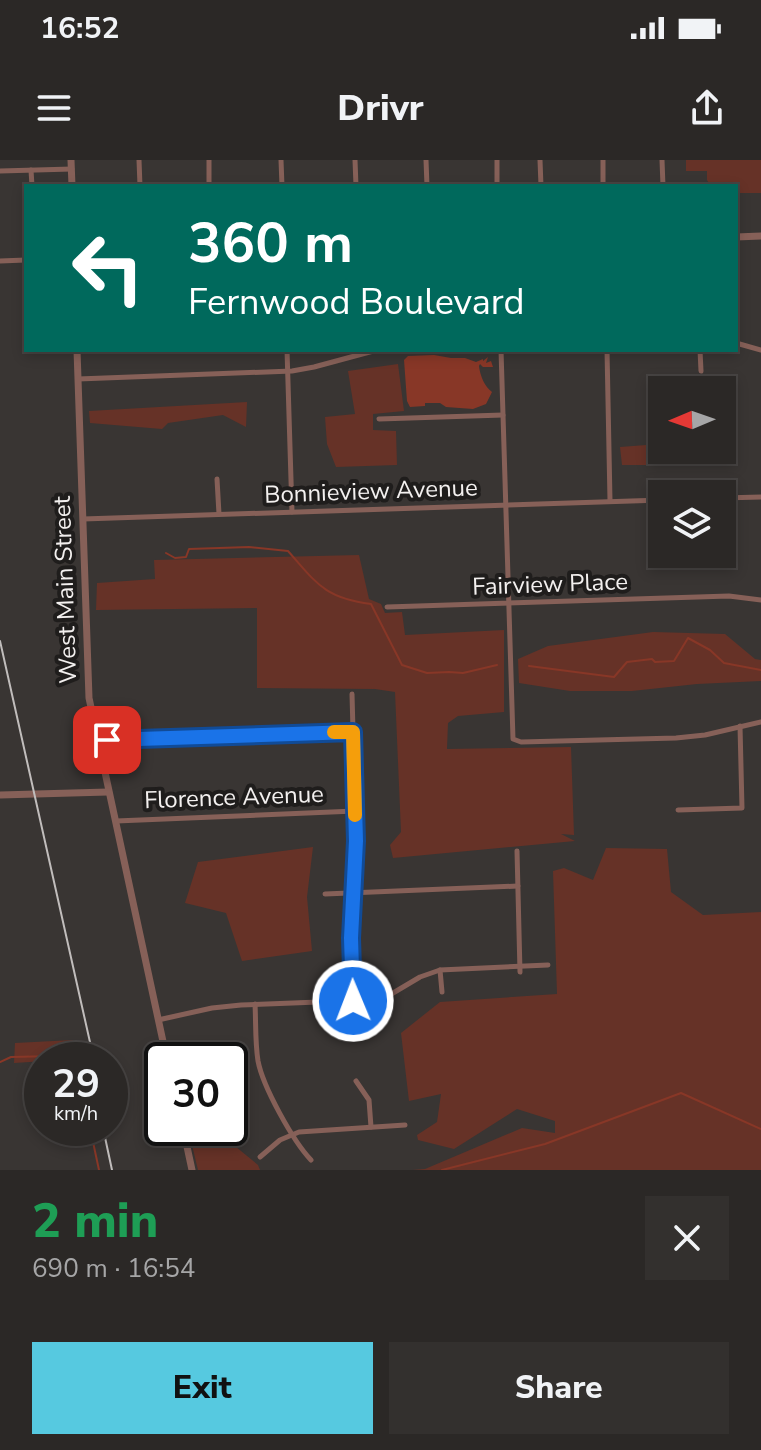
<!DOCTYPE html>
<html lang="en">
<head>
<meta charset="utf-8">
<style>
  :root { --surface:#2b2826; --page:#33302e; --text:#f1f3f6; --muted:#a6a6a7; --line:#474443; --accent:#56c9e0 }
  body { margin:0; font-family:"Nunito Sans",sans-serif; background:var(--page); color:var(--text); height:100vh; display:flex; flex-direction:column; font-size:30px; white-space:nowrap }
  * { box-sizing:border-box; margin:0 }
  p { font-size:26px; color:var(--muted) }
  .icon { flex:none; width:44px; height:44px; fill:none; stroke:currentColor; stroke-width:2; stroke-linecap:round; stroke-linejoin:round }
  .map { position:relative; height:1010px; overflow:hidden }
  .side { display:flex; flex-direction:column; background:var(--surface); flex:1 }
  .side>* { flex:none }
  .banner { position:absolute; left:24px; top:24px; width:714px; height:168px; border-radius:0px; box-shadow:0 4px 12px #0003,0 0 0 2px var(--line); background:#00695c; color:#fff; overflow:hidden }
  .needle { width:52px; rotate:268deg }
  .fabs { position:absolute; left:648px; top:216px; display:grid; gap:16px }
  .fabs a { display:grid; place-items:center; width:88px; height:88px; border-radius:0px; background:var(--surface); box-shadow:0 4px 12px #0003,0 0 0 2px var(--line); font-size:40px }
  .speed { position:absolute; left:24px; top:882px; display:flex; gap:16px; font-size:40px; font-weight:700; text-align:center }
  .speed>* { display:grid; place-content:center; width:104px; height:104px; border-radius:50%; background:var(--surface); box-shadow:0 4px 12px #0003,0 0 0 2px var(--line); line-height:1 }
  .speed small { font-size:20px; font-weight:400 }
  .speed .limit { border:4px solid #111; border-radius:12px; background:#fff; color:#111 }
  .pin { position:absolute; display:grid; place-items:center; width:68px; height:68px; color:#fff; margin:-34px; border-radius:16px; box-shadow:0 4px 12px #0006 }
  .me { position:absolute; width:88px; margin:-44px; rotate:359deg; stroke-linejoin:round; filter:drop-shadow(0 0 6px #0008) }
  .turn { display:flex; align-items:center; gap:28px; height:168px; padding:0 32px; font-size:36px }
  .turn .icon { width:104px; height:104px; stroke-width:2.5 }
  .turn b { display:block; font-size:56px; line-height:68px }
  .round { display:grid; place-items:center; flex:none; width:84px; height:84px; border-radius:0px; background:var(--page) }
  .summary { display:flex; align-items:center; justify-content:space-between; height:136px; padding:0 32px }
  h1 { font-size:48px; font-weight:800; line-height:60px; color:#1e9e55 }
  .action { display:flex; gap:16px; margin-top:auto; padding:16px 32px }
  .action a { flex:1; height:92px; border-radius:0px; background:var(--accent); color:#111; font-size:32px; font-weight:800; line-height:92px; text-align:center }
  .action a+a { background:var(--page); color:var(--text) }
  .status { display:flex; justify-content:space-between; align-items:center; height:56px; padding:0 40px; background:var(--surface); direction:ltr }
  .status svg { height:22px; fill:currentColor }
  header { display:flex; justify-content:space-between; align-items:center; height:104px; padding:0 32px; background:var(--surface); font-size:36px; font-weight:800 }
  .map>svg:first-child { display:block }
  .green { fill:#663227 }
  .water { fill:#883727 }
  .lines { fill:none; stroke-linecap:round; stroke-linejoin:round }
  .stream { stroke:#883727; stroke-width:2 }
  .minor { stroke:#866058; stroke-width:5 }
  .tertiary { stroke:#866058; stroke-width:7 }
  .rail { stroke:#c1bdbc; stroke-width:2 }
  .route-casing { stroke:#114b97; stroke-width:20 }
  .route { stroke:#1a73e8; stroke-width:14 }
  .slow { stroke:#f59e0b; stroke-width:14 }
  .labels { text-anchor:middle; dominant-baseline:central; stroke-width:8; stroke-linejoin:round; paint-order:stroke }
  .street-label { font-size:24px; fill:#f3f0ef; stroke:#1f1d1c }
</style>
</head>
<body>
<div class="status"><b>16:52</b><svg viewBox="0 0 49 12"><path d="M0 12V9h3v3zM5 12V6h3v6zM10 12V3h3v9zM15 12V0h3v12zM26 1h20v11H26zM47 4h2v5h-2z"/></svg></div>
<header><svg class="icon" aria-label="menu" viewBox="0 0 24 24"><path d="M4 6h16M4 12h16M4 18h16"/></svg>Drivr<svg class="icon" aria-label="share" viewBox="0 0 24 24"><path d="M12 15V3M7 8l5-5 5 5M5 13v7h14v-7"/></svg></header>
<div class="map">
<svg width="761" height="1010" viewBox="0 0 761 1010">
  <rect width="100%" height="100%" fill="#393533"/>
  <g class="green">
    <polygon points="686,0 761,0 761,33 736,33 736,26 711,26 707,20 707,11 686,11"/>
    <polygon points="398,204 404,251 373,254 373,270 396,271 397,305 336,307 327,284 325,257 355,254 348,211"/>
    <polygon points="662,239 662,290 699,290 696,305 622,305 620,287 646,285 648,270 654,270 655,240"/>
    <polygon points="247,242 246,267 223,255 168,263 162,269 90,263 89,251"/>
    <polygon points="359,395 369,439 381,444 385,453 402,452 405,475 504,470 504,552 458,556 448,563 447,589 571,587 574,675 561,674 575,681 393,698 390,685 401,672 395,532 375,529 257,528 257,448 96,450 97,423 155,419 154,400"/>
    <polygon points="653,472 725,474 755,499 761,500 761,521 697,524 632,531 570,531 519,523 518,499 548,486"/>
    <polygon points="313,687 307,737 312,791 242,801 226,753 185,743 198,702"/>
    <polygon points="606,688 667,689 671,732 703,755 761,752 761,1010 412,1010 425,1009 522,968 555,973 555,961 517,949 454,989 418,980 417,975 437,962 441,934 409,941 401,873 440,842 557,834 553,711 564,708 593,720"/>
    <polygon points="73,880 77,899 14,903 15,883"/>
    <polygon points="188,968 227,968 230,982 258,1005 260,1010 198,1010"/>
  </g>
  <path class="water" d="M 434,195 L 451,198 L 465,198 L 476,202 L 483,199 L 483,201 L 488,197 L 486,203 L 491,201 L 493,207 L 483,207 L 480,204 L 479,206 C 480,216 485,227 492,232 L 486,244 L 473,249 L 446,247 L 440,243 L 425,243 L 425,246 L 410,247 L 407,241 L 404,200 L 408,196 Z"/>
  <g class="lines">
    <g class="stream">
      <path d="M 166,393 L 175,398 L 186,397 L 189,389 L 249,387 L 288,391 C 317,424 325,438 371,444 L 402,505 L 427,513 L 449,512 L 463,513 L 497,505"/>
      <polyline points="529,506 614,517 627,502 652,499 655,502 674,501 688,478 710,490 724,503 761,510"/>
      <polyline points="0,902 11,897 55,896 72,884 75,900"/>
      <polyline points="90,968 99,1010"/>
      <polyline points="442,1010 545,984 681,933 761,969"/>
    </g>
    <g class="minor">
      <polyline points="139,0 140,26"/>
      <polyline points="209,0 209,26"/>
      <polyline points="281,0 282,26"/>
      <polyline points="355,0 356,26"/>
      <polyline points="426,0 427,26"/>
      <polyline points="497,0 497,26"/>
      <polyline points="540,0 541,26"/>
      <polyline points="603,0 603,26"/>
      <polyline points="662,0 663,26"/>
      <polyline points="31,10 32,26"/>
      <polyline points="0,11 72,9"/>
      <polyline points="0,101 26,100"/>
      <polyline points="736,183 761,190"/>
      <polyline points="287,190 292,352"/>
      <polyline points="501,190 513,579 521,582 676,578 705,575 761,562"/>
      <polyline points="607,190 610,341"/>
      <polyline points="700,190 701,211"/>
      <polyline points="78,219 292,211 314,207 377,190"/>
      <polyline points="379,259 503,255"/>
      <polyline points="217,319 219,354"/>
      <polyline points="722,338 761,337"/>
      <polyline points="83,359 662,340"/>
      <polyline points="387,447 729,436 761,440"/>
      <polyline points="352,534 356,681 351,778 353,841"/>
      <polyline points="98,582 107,580 353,572"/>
      <polyline points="678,650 742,648 740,566"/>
      <polyline points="116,661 355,651"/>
      <polyline points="517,691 520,812"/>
      <polyline points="325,734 518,726"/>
      <polyline points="440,810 442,832"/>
      <path d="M 255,844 C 256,863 255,882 258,901 C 263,927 293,981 311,1000"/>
      <polyline points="158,860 212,848 241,845 370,840 388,836 420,817 440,810 548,805"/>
      <polyline points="356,921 369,940 371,967"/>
      <polyline points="260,997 280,980 299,972 405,965"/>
    </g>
    <g class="tertiary">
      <polyline points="71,0 72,26"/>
      <polyline points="736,77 761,76"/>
      <polyline points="77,190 89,538 167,900"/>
      <polyline points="0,635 108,632"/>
      <polyline points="183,968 192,1010"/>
    </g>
    <g class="rail">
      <polyline points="0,481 94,900"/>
      <polyline points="110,920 114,932"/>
      <polyline points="103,968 112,1010"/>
    </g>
  </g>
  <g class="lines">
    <g class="route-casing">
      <polyline id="route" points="107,580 353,572 356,681 351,778 353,841"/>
    </g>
    <use href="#route" class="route"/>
    <polyline class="slow" points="334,572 353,572 355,655"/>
  </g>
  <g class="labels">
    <g class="street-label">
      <text transform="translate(371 331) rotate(-2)">Bonnieview Avenue</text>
      <text transform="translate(550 424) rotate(-2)">Fairview Place</text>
      <text transform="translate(65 430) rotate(-92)">West Main Street</text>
      <text transform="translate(234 637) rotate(-2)">Florence Avenue</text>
    </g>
  </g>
</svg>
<div class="fabs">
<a><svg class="needle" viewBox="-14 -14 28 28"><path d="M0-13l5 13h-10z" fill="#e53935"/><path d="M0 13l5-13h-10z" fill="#a6a6a7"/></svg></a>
<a><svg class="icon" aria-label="layers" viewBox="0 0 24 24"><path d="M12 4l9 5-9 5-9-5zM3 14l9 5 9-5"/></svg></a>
</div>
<div class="speed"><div>29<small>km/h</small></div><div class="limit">30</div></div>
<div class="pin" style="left:107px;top:580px;background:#d93025"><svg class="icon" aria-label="arrive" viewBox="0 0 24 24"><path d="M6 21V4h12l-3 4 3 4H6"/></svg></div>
<svg class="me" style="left:353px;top:841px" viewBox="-20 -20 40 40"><circle r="17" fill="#1a73e8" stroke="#fff" stroke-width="3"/><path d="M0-11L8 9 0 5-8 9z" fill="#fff"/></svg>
<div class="banner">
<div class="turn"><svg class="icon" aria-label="left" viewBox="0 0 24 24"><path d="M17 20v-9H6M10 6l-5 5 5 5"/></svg><div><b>360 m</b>Fernwood Boulevard</div></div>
</div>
</div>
<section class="side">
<div class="summary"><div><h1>2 min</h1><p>690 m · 16:54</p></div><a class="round"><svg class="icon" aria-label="close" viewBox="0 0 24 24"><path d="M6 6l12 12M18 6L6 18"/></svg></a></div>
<div class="action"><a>Exit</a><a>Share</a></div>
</section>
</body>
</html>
